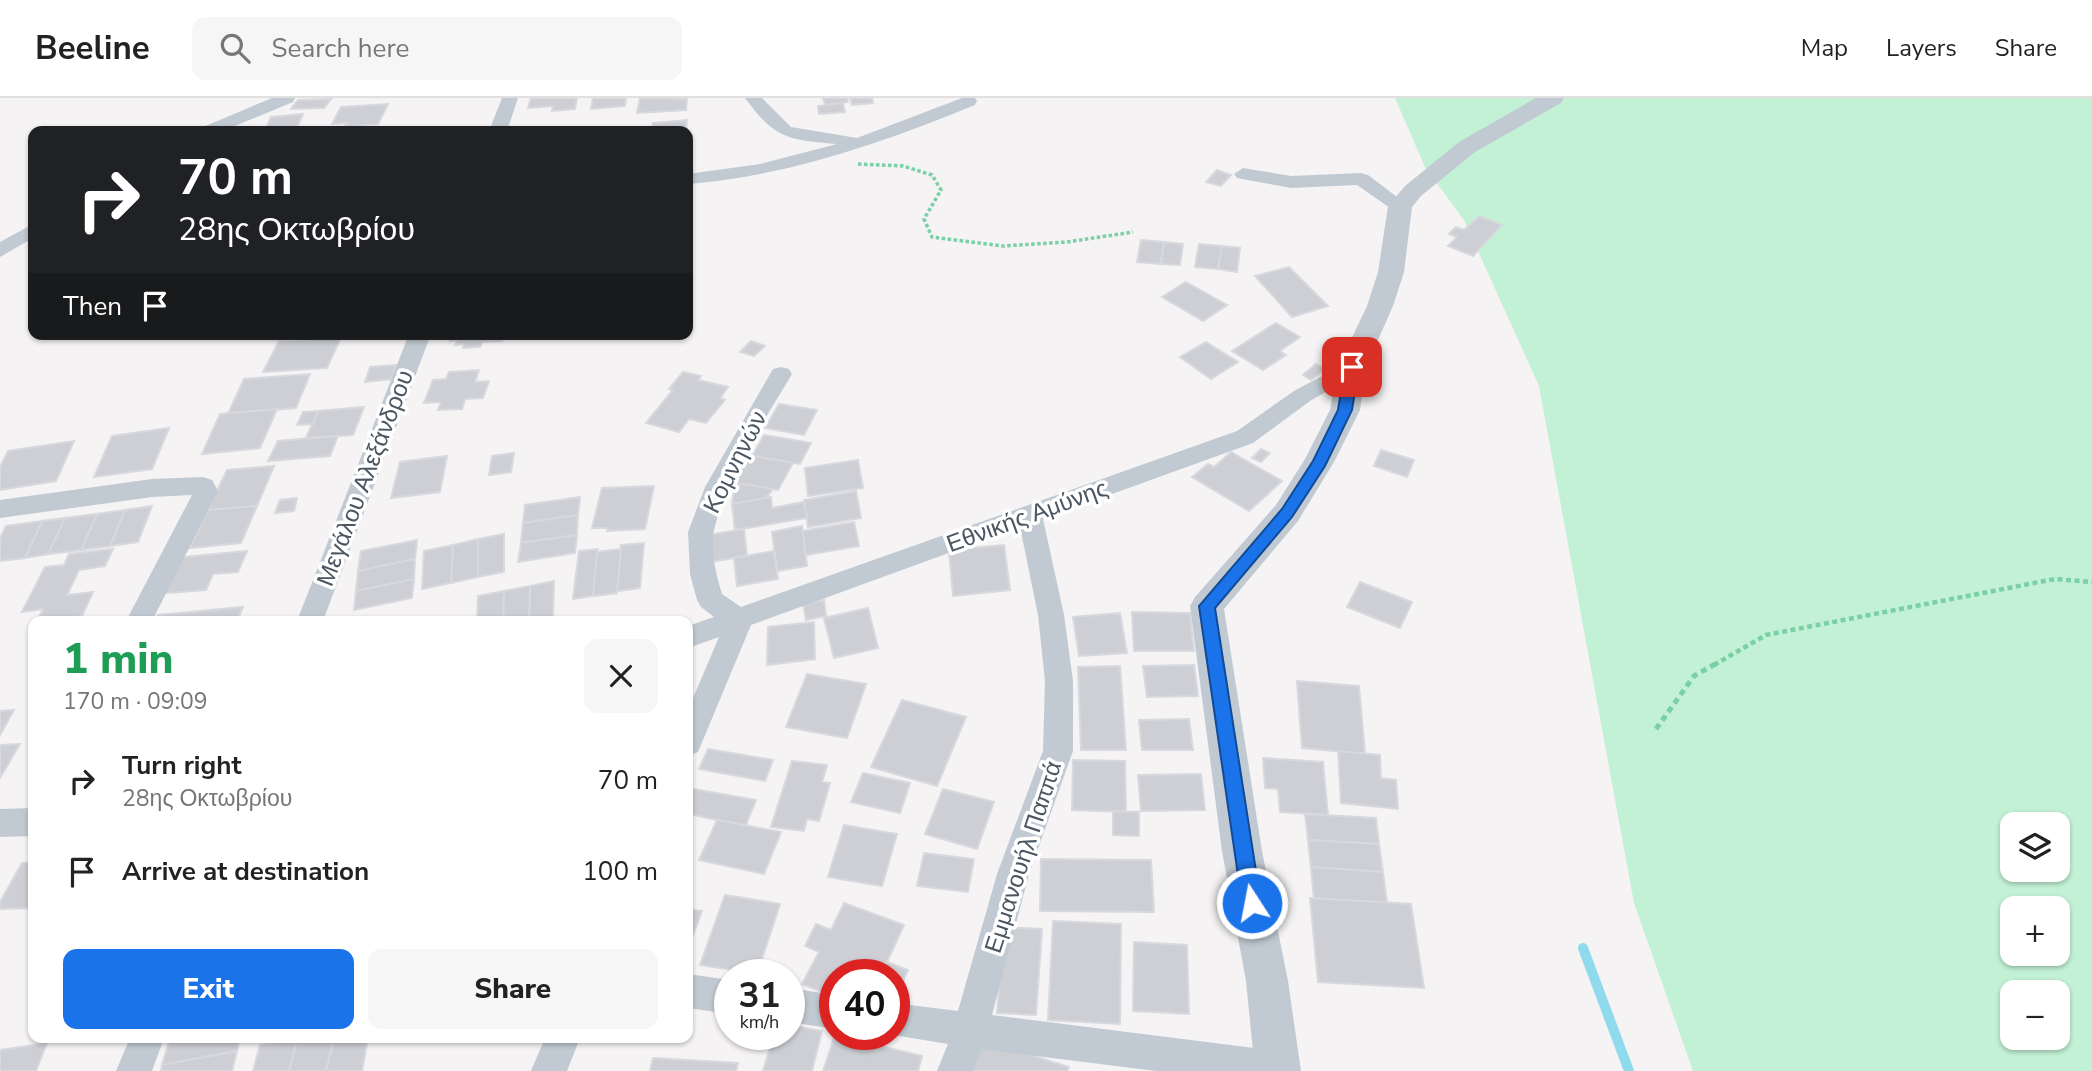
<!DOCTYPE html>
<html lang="en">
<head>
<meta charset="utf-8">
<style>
  :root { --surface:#fff; --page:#f6f6f6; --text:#222; --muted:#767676; --line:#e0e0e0; --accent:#1a73e8 }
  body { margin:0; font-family:"Nunito Sans",sans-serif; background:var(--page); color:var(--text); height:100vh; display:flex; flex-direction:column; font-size:26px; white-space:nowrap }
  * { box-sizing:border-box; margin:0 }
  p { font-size:23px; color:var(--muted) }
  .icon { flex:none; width:38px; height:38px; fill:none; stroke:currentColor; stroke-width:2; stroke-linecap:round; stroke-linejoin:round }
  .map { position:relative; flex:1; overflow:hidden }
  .side { position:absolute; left:28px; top:518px; width:665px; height:427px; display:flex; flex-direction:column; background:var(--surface); border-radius:14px; box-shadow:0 2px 5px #0004 }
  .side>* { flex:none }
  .guide { position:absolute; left:28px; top:28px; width:665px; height:214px; border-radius:14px; box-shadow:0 2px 5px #0004; background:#202124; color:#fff; overflow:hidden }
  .controls { position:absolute; left:2000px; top:714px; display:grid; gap:14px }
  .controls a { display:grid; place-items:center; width:70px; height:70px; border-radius:14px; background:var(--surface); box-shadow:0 2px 5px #0004; font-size:35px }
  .speed { position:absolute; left:714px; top:861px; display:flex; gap:14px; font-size:35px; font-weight:700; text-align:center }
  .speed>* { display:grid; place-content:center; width:91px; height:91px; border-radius:50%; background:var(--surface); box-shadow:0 2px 5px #0004; line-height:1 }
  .speed small { font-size:18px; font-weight:400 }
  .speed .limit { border:10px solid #d22; background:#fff; color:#111 }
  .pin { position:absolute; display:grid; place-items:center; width:60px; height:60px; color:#fff; margin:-30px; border-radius:14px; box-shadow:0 4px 10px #0006 }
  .me { position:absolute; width:77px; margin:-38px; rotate:349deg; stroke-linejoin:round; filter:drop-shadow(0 0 5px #0008) }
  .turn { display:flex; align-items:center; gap:24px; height:147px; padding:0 35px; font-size:32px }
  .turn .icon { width:91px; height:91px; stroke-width:2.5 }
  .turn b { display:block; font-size:49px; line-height:60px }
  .then { display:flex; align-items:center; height:66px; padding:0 35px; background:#0003; gap:14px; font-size:26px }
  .round { display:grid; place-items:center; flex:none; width:74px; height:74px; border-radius:14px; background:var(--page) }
  .head { display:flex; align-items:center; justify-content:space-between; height:119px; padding:0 35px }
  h1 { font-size:42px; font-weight:800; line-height:52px; color:#1e9e55 }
  .primary-button { display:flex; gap:14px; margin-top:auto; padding:14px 35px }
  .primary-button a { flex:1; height:80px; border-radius:14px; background:var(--accent); color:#fff; font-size:28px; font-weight:800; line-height:80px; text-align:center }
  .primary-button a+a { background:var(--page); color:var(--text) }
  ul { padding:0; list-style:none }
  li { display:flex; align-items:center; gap:21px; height:91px; padding:0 35px }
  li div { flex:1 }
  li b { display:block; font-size:26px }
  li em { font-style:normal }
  header { display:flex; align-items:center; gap:42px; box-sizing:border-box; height:98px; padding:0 35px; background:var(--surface); border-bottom:2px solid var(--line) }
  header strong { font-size:33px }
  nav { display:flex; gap:38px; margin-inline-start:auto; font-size:24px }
  .search { width:490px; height:63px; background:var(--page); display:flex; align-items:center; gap:18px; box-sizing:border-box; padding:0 24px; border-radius:14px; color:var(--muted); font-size:26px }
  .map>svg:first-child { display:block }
  .green { fill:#c3f1d5; fill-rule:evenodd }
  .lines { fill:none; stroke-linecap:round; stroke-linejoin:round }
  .stream { stroke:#90daee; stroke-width:10 }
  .building { fill:#cdcfd5; stroke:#d7d9de; stroke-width:2 }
  .path-far2 { stroke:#7ad0a6; stroke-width:3.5; stroke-dasharray:3.5 2.5; stroke-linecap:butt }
  .path-far1 { stroke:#7ad0a6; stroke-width:4.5; stroke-dasharray:5 3.5; stroke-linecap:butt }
  .path { stroke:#7ad0a6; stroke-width:5; stroke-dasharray:6 4.5; stroke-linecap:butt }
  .minor { fill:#c1cad2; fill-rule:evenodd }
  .tertiary { fill:#c1cad2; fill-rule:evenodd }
  .route { fill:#1a73e8; stroke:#114b97; stroke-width:2 }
  .labels { text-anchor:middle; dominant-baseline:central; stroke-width:7; stroke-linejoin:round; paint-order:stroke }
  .street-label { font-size:24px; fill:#4a5661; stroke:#fff }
</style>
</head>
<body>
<header>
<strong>Beeline</strong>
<div class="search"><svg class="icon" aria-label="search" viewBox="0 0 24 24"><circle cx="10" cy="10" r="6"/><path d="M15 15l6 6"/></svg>Search here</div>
<nav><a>Map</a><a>Layers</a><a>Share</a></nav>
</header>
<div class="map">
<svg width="2092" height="973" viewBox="0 0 2092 973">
  <rect width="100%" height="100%" fill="#f5f3f3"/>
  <path class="green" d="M 1395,0 L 2092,0 L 2092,973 L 1693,973 L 1634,805 L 1539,288 L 1464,122 L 1425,69 ZM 2012,726 L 2058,726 L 2058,772 L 2012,772 ZM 2012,810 L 2058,810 L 2058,856 L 2012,856 ZM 2012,894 L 2058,894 L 2058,940 L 2012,940 Z"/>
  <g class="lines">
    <polyline class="stream" points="1583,850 1629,973"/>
  </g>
  <g class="building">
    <polygon points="531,0 577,0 575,11 552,13 553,8 528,10"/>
    <polygon points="593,0 626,0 625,8 591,11"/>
    <polygon points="640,0 687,1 686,12 637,15"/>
    <polygon points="823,0 847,0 848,4 825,7"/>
    <polygon points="850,0 872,0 873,5 852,7"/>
    <polygon points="331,1 324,10 291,11 298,2"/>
    <polygon points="843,5 845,14 819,16 818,8"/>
    <polygon points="388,6 378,26 345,28 347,25 332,26 341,9"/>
    <polygon points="303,16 295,33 265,33 271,19"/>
    <polygon points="687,22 686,33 621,33 622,31 652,29 653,25"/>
    <polygon points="1217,72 1231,77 1221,88 1206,84"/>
    <polygon points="1479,118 1502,127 1473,158 1448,148 1457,139 1449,136 1456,129 1464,132"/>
    <polygon points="1141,142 1164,144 1161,166 1137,164"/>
    <polygon points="1164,144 1183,146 1180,167 1161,166"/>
    <polygon points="1199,146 1222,148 1218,171 1195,169"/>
    <polygon points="1222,148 1240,150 1237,174 1218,171"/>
    <polygon points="1289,169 1328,208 1292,219 1255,178"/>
    <polygon points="1186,184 1227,207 1203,223 1162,199"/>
    <polygon points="1276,225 1300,239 1280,253 1286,257 1263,272 1232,253"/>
    <polygon points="452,236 504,236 502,243 482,244 480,249 463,250 464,246 455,247 457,242 450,243"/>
    <polygon points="341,239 327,270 263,274 279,243"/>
    <polygon points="751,243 765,248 754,258 740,254"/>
    <polygon points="1206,244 1238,264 1211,281 1180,259"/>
    <polygon points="1316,266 1325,271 1311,282 1303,277"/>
    <polygon points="396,267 391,281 365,284 370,269"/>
    <polygon points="479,272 475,284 489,283 483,300 465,301 462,311 438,312 441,304 424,305 433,282 446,281 449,274"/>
    <polygon points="683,274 701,278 698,282 728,289 720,300 725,302 706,325 689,321 679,334 646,325 673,292 669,291"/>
    <polygon points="310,276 296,310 228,316 244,281"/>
    <polygon points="779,306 817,312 804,337 765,330"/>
    <polygon points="364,309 353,337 306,340 318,313"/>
    <polygon points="277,311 260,350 202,356 220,316"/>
    <polygon points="318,313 313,326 297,327 303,314"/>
    <polygon points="169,330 152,371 94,379 112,338"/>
    <polygon points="764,337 811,345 800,366 752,358"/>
    <polygon points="338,338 330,358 268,363 278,343"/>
    <polygon points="74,343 56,383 0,392 0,369 8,353"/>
    <polygon points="1261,351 1270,355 1261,364 1252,360"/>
    <polygon points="1381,352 1414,362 1407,379 1374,368"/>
    <polygon points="1231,354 1282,383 1249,413 1192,379 1208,366 1214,369"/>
    <polygon points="514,355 511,374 489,377 492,358"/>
    <polygon points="747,357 793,365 778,392 731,384"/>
    <polygon points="447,358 440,394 391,400 400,364"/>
    <polygon points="858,362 863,390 808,398 805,370"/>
    <polygon points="274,368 257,408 208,412 227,372"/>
    <polygon points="735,385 773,391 766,400 732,406"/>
    <polygon points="654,388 645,431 607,433 608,430 592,430 602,390"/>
    <polygon points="856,393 861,420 808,429 804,402"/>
    <polygon points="580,399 578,417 523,425 525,407"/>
    <polygon points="771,399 772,410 804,404 807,420 735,432 732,406"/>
    <polygon points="297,400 294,413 275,415 280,402"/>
    <polygon points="152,408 138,444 110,448 125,412"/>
    <polygon points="257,408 241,445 190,450 208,412"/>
    <polygon points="125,412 110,448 81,452 97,416"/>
    <polygon points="97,416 81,452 48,456 65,420"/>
    <polygon points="578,417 577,437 521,445 523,425"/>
    <polygon points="65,420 48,456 25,460 42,423"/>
    <polygon points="42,423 25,460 0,463 0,440 6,428"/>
    <polygon points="854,424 859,448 806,457 802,433"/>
    <polygon points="802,428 807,468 777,473 772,434"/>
    <polygon points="744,431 747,458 710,464 708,437"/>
    <polygon points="504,436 504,474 478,479 478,441"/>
    <polygon points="577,437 575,455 518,464 521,445"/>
    <polygon points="478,441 478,479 451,485 453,447"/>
    <polygon points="417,442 415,461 358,473 361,453"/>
    <polygon points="644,445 640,490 617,493 621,447"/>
    <polygon points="453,447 451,485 422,491 424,453"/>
    <polygon points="1004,447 1010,492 953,498 949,452"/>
    <polygon points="113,451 105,468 79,472 67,497 93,494 82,518 37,523 43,511 22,514 45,469 64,467 69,456"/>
    <polygon points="598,451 593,498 573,501 579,453"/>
    <polygon points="621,451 617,495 593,498 597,454"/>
    <polygon points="247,453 238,474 213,476 206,492 165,495 183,459"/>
    <polygon points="774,453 778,481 737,488 734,460"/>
    <polygon points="415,461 414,481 356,493 358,473"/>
    <polygon points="414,481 412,500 354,512 356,493"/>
    <polygon points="554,483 553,519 529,523 530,488"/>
    <polygon points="1360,484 1412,504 1400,530 1347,509"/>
    <polygon points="530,488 529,523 503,523 504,493"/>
    <polygon points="504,493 503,523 477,523 478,498"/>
    <polygon points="824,502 826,518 806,522 803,506"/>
    <polygon points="243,509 237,523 155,523 158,517"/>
    <polygon points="868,510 878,550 834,560 824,520"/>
    <polygon points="1132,514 1190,515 1194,553 1134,553"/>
    <polygon points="1120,515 1127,555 1079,558 1073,519"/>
    <polygon points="814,524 815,561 767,567 768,529"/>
    <polygon points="1194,567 1198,598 1147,599 1143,568"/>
    <polygon points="1120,568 1126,652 1081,652 1078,569"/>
    <polygon points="807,576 866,586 847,640 786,629"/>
    <polygon points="1297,583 1359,588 1365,656 1302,650"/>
    <polygon points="902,602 966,619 937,688 871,669"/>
    <polygon points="14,612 0,637 0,613"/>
    <polygon points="1189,621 1193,652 1142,652 1139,622"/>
    <polygon points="20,646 0,680 0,647"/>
    <polygon points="708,651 773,662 765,683 699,671"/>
    <polygon points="1338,653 1380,657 1381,680 1396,682 1398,711 1341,705"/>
    <polygon points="1263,660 1323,664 1328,717 1280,714 1278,691 1265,690"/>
    <polygon points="1073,662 1125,663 1126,714 1072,712"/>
    <polygon points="792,663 827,667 822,684 830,685 819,723 807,721 804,733 771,729"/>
    <polygon points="863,675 910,685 900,715 851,704"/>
    <polygon points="1201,676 1205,712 1141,713 1138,677"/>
    <polygon points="688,690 756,702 746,727 717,722 688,716"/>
    <polygon points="943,691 994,704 977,751 925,736"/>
    <polygon points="1113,713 1139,714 1139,738 1113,737"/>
    <polygon points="1305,716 1376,720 1379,746 1308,742"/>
    <polygon points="717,722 781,734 764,776 699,762"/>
    <polygon points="844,727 897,736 882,788 828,779"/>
    <polygon points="1308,742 1379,746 1383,774 1311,769"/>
    <polygon points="924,755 974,761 968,794 917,788"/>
    <polygon points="1041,761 1151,762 1154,814 1040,813"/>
    <polygon points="33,764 33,810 0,811 0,804 22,765"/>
    <polygon points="1311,769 1383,774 1387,805 1314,801"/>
    <polygon points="725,797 780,806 757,876 700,867"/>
    <polygon points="1310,800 1411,806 1424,890 1318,884"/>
    <polygon points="844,805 904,827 887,864 908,872 894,902 894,877 835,877 835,899 802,886 819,854 805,848 816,826 831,832"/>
    <polygon points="688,811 702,813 688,851"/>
    <polygon points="1053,823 1121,826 1120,926 1048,922"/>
    <polygon points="1004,829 1042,831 1036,917 997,915"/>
    <polygon points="1134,844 1187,847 1189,916 1133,913"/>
    <polygon points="789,927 822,933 812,973 763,973 774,936 789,936"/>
    <polygon points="835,937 922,958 918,973 823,973"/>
    <polygon points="170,940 240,940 237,953 162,967"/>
    <polygon points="334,940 368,940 362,973 326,973"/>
    <polygon points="334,940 326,973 289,973 297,941"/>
    <polygon points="297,941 289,973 253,973 260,947"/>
    <polygon points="983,942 1069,969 1067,973 972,973"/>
    <polygon points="47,945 36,973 0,973 0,952"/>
    <polygon points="237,953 232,973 161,973 162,967"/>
    <polygon points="653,960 738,965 736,973 650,973"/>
  </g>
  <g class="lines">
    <polyline class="path-far2" points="858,66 903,68 932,77 941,92 924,121 932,139 1003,148 1067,144 1133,134"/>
    <polyline class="path-far1" points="1714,567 1766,537 2055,481 2092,484"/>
    <polyline class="path" points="1656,631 1694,578 1717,565"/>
    <g class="minor">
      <polygon points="272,0 295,0 293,4 223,33 200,33 203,29"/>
      <polygon points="502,0 518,0 507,33 489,33"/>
      <path d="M 745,0 L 762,0 L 791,29 L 857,40 L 962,0 L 975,0 L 977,3 L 975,7 C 882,45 788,78 688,86 L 688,76 L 760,66 L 837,46 C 788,42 775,41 745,0 Z"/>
      <polygon points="1243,70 1291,78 1361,75 1368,77 1409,108 1400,114 1393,112 1357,87 1291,90 1237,80 1234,76"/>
      <polygon points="33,126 33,140 0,159 0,144"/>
      <polygon points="409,236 431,236 323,523 297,523"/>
      <path d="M 1352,262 L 1360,264 L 1363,269 L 1360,274 L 1310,303 L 1253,345 L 1043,421 L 1064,517 L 1073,583 L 1073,653 L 1029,776 L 992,917 L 1278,953 L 1291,958 L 1295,973 L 1156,973 L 981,951 L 973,973 L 937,973 L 948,946 L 887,936 L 894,936 L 894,905 L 958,913 L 997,776 L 1043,653 L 1045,583 L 1038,517 L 1020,429 L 751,527 L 698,654 L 688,658 L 688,612 L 719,539 L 688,550 L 688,528 L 714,519 L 701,509 L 697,502 L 690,476 L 688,434 L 705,389 L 773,271 L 781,269 L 789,271 L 792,276 C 763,325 727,376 714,432 C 710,451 716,477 722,496 L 741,509 L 1237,333 L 1294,293 Z"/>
      <polygon points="203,379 212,382 218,393 152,523 126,523 192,397 152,399 0,420 0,402 152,381"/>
      <polygon points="33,710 33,738 0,739 0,711"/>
      <polygon points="688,876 730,882 730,916 688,910"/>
      <polygon points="789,890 835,897 835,931 789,924"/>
      <polygon points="130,940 164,940 152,973 116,973"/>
      <polygon points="545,940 580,940 567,973 531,973"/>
    </g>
    <polygon class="tertiary" points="1536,0 1564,0 1561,5 1475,54 1421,98 1412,109 1404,174 1393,208 1366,269 1360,312 1334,364 1298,423 1224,511 1262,753 1288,883 1301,973 1255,973 1246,883 1222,753 1190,508 1195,499 1276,407 1305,361 1330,312 1338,269 1367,208 1378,174 1388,108 1405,88 1459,44"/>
  </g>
  <polygon class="route" points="1352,264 1359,269 1352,312 1325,368 1292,419 1215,510 1261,805 1259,812 1252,814 1245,812 1242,805 1199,508 1282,411 1313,363 1338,312 1345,269"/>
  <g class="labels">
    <g class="street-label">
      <text transform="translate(735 364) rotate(-63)">Κομνηνών</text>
      <text transform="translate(365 380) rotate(-69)">Μεγάλου Αλεξάνδρου</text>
      <text transform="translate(1027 418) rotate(-20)">Εθνικής Αμύνης</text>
      <text transform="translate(1023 759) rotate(-72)">Εμμανουήλ Παππά</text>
    </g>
  </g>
</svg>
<div class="controls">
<a><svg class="icon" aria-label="layers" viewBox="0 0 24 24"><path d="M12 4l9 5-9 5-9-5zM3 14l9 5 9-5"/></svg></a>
<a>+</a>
<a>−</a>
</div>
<div class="speed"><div>31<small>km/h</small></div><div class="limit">40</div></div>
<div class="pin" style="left:1352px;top:269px;background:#d93025"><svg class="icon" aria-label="arrive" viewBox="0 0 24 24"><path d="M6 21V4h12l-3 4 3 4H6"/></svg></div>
<svg class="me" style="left:1252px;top:805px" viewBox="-20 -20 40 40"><circle r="17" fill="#1a73e8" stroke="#fff" stroke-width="3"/><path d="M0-11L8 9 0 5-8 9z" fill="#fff"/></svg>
<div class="guide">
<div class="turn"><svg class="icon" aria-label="right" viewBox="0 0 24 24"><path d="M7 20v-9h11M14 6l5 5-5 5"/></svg><div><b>70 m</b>28ης Οκτωβρίου</div></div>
<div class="then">Then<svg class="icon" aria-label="arrive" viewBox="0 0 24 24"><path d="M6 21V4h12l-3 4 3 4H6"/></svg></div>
</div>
<section class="side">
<div class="head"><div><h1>1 min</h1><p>170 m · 09:09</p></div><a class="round"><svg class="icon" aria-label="close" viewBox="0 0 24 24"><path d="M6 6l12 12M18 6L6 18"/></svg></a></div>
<ul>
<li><svg class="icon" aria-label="right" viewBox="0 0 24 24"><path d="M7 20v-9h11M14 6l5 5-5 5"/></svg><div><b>Turn right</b><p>28ης Οκτωβρίου</p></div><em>70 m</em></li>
<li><svg class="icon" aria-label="arrive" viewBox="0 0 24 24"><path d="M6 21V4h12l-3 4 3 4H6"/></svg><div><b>Arrive at destination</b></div><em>100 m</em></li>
</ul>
<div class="primary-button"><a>Exit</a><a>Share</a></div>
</section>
</div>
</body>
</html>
